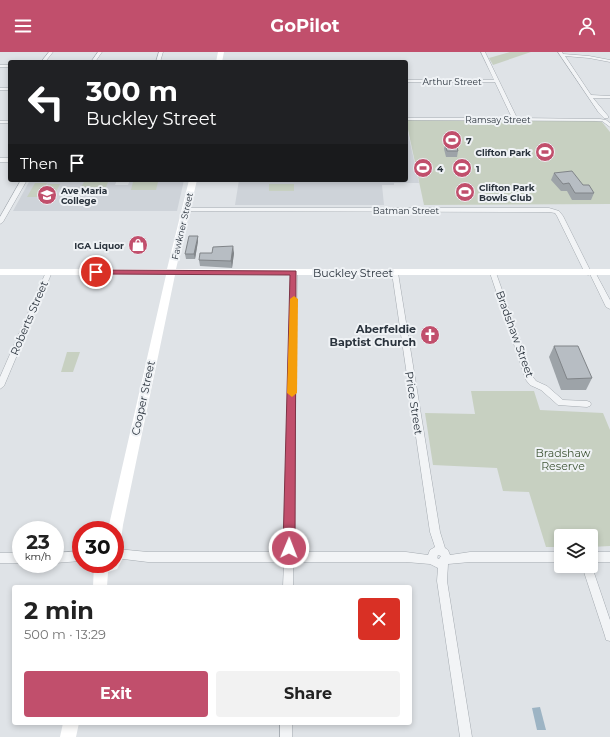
<!DOCTYPE html>
<html lang="en">
<head>
<meta charset="utf-8">
<style>
  :root { --surface:#fff; --page:#f2f2f2; --text:#222; --muted:#767676; --accent:#c14f6c }
  body { margin:0; font-family:Montserrat,sans-serif; background:var(--page); color:var(--text); height:100vh; display:flex; flex-direction:column; font-size:15px; white-space:nowrap }
  * { box-sizing:border-box; margin:0 }
  p { font-size:13px; color:var(--muted) }
  .icon { flex:none; width:22px; height:22px; fill:none; stroke:currentColor; stroke-width:2; stroke-linecap:round; stroke-linejoin:round }
  .map { position:relative; flex:1; overflow:hidden }
  .sheet { position:absolute; left:12px; top:533px; width:400px; height:140px; display:flex; flex-direction:column; background:var(--surface); border-radius:4px; box-shadow:0 2px 6px #0003 }
  .sheet>* { flex:none }
  .hud { position:absolute; left:8px; top:8px; width:400px; height:122px; border-radius:4px; box-shadow:0 2px 6px #0003; background:#202124; color:#fff; overflow:hidden }
  .buttons { position:absolute; left:554px; top:477px; display:grid; gap:8px }
  .buttons a { display:grid; place-items:center; width:44px; height:44px; border-radius:4px; background:var(--surface); box-shadow:0 2px 6px #0003; font-size:20px }
  .speed { position:absolute; left:12px; top:469px; display:flex; gap:8px; font-size:20px; font-weight:700; text-align:center }
  .speed>* { display:grid; place-content:center; width:52px; height:52px; border-radius:50%; background:var(--surface); box-shadow:0 2px 6px #0003; line-height:1 }
  .speed small { font-size:10px; font-weight:400 }
  .speed .limit { border:6px solid #d22; background:#fff; color:#111 }
  .pin { position:absolute; display:grid; place-items:center; width:34px; height:34px; color:#fff; margin:-17px; border:2px solid #fff; border-radius:50%; box-shadow:0 1px 4px #0007 }
  .me { position:absolute; width:44px; margin:-22px; rotate:1deg; stroke-linejoin:round; filter:drop-shadow(0 0 3px #0008) }
  .turn { display:flex; align-items:center; gap:14px; height:84px; padding:0 12px; font-size:18px }
  .turn .icon { width:52px; height:52px; stroke-width:2.5 }
  .turn b { display:block; font-size:28px; line-height:34px }
  .then { display:flex; align-items:center; height:38px; padding:0 12px; background:#0003; gap:8px; font-size:15px }
  .round { display:grid; place-items:center; flex:none; width:42px; height:42px; border-radius:4px; background:var(--page) }
  .overview { display:flex; align-items:center; justify-content:space-between; height:68px; padding:0 12px }
  h1 { font-size:24px; font-weight:700; line-height:30px }
  .action { display:flex; gap:8px; margin-top:auto; padding:8px 12px }
  .action a { flex:1; height:46px; border-radius:4px; background:var(--accent); color:#fff; font-size:16px; font-weight:700; line-height:46px; text-align:center }
  .action a+a { background:var(--page); color:var(--text) }
  header { display:flex; justify-content:space-between; align-items:center; height:52px; padding:0 12px; background:var(--accent); color:#fff; font-size:18px; font-weight:700 }
  .map>svg:first-child { display:block }
  .built { fill:#ced3d9 }
  .green { fill:#c7d0c1 }
  .water { fill:#9db4c4 }
  .lines { fill:none; stroke-linecap:round; stroke-linejoin:round }
  .street-casing { stroke:#a5abb1; stroke-width:1 }
  .street { fill:#f2f4f6; fill-rule:evenodd }
  .secondary { fill:#fff; fill-rule:evenodd }
  .wall { fill:#9da3a8 }
  .shaded-wall { fill:#808488 }
  .building { fill:#b7bdc3; stroke:#808488 }
  .route { fill:#c14f6c; stroke:#7d3346 }
  .slow { fill:#f59e0b }
  .labels { text-anchor:middle; dominant-baseline:central; stroke-width:4; stroke-linejoin:round; paint-order:stroke }
  .far-street-label { font-size:9px; fill:#2a333d; stroke:#eff2f5 }
  .far-poi-label { font-size:9px; font-weight:bold; fill:#2a333d; stroke:#eff2f5; text-anchor:start }
  .street-label { font-size:11px; fill:#2a333d; stroke:#eff2f5 }
  .poi-label { font-size:11px; font-weight:bold; fill:#2a333d; stroke:#eff2f5; text-anchor:end }
  .park-label { font-size:11px; fill:#415738; stroke:#eff2f5 }
</style>
</head>
<body>
<header><svg class="icon" aria-label="menu" viewBox="0 0 24 24"><path d="M4 6h16M4 12h16M4 18h16"/></svg>GoPilot<svg class="icon" aria-label="person" viewBox="0 0 24 24"><circle cx="12" cy="8" r="4"/><path d="M4 21q1-7 8-7t8 7"/></svg></header>
<div class="map">
<svg width="610" height="685" viewBox="0 0 610 685">
  <rect width="100%" height="100%" fill="#dfe3e7"/>
  <g class="built">
    <polygon points="406,72 419,131 394,131 394,133 382,133 384,153 235,153 239,128 406,128"/>
    <polygon points="30,128 117,128 115,133 128,133 130,128 184,128 177,159 13,159"/>
  </g>
  <g class="green">
    <polygon points="510,0 531,0 493,13 489,6"/>
    <polygon points="406,68 596,69 602,70 610,80 610,152 424,153"/>
    <polygon points="84,130 108,130 105,138 80,137"/>
    <polygon points="133,130 158,130 156,138 131,138"/>
    <polygon points="35,131 47,131 40,145 27,145"/>
    <polygon points="48,132 60,132 53,146 40,146"/>
    <rect x="269" y="132" width="25" height="7"/>
    <polygon points="67,300 80,300 73,320 61,320"/>
    <polygon points="471,339 534,339 540,358 603,361 610,378 610,494 591,495 591,484 561,484 561,495 546,495 529,440 503,439 497,416 433,413 425,361 475,362"/>
  </g>
  <polygon class="water" points="540,655 546,678 537,678 532,656"/>
  <g class="lines">
    <g class="street-casing">
      <g id="street">
        <polygon points="49,0 53,0 45,10 41,10"/>
        <polygon points="98,0 102,0 95,10 91,10"/>
        <polygon points="159,0 163,0 160,10 156,10"/>
        <polygon points="481,0 485,0 517,66 600,67 606,68 610,71 610,75 602,69 406,68 406,66 512,66 495,30 406,30 406,28 494,28"/>
        <polygon points="558,0 562,0 563,2 589,4 610,8 610,10 589,6 565,4 591,43 610,44 610,46 593,46 608,64 608,66 604,66 599,61"/>
        <rect x="0" y="13" width="10" height="2"/>
        <rect x="0" y="36" width="10" height="2"/>
        <rect x="0" y="69" width="10" height="2"/>
        <rect x="0" y="106" width="10" height="4"/>
        <polygon points="21,128 27,128 3,170 0,172 0,165"/>
        <polygon points="186,156 549,156 559,159 563,164 591,220 595,220 610,248 610,257 606,255 590,222 588,223 585,221 557,164 555,161 549,160 184,159 183,158"/>
        <polygon points="49,218 52,220 4,334 0,337 0,325 46,220"/>
        <path d="M 294,219 L 297,221 L 294,500 L 406,500 L 428,503 L 430,498 L 435,495 L 430,480 L 392,221 L 395,219 L 398,221 L 440,480 L 445,496 L 448,498 L 450,503 L 470,500 L 561,500 L 561,510 L 470,510 L 448,512 L 447,529 L 472,685 L 460,685 L 437,529 L 438,516 L 430,512 L 406,510 L 293,510 L 293,535 L 283,535 L 284,510 L 148,510 L 115,506 L 115,498 L 117,497 L 148,500 L 284,500 L 291,221 ZM 438,503 L 441,504 L 439,507 L 437,506 Z"/>
        <polygon points="493,219 496,221 533,325 536,329 547,334 563,348 587,349 590,350 591,352 590,354 587,355 558,353 541,338 530,333 526,328 490,221"/>
        <polygon points="81,499 81,509 55,511 55,501"/>
        <rect x="591" y="500" width="19" height="10"/>
        <rect x="0" y="501" width="21" height="10"/>
        <polygon points="591,512 610,568 610,589 606,588 605,584 582,514 591,514"/>
        <rect x="280" y="671" width="12" height="14"/>
      </g>
    </g>
    <use href="#street" class="street"/>
    <g class="secondary">
      <polygon points="218,0 224,0 222,10 216,10"/>
      <polygon points="189,128 197,128 176,217 610,217 610,223 175,223 123,473 120,495 124,504 117,517 108,520 107,535 93,535 94,512 115,512 115,478 109,478 109,473 166,223 0,223 0,217 167,217"/>
      <polygon points="63,671 79,671 76,685 60,685"/>
    </g>
  </g>
  <g class="wall">
    <polygon points="445,92 458,99 457,105 446,105 444,97"/>
    <polygon points="554,121 594,141 591,148 572,148 567,139 561,139 551,128"/>
    <rect x="274" y="128" width="24" height="1"/>
    <polygon points="198,189 195,207 186,207 185,202"/>
    <polygon points="234,201 232,216 200,214 199,208"/>
    <polygon points="554,294 592,326 586,338 561,338 549,305"/>
  </g>
  <g class="shaded-wall">
    <polygon points="198,184 198,189 195,207 194,202"/>
    <polygon points="233,194 234,201 232,216 231,209"/>
  </g>
  <g class="building">
    <polygon points="445,92 456,92 458,99 447,99"/>
    <polygon points="572,119 583,133 589,133 594,141 575,141 569,131 563,132 554,121"/>
    <polygon points="189,184 198,184 194,202 185,202"/>
    <polygon points="233,194 231,209 199,208 200,201 212,201 213,195"/>
    <polygon points="554,294 578,294 592,326 567,327"/>
  </g>
  <polygon class="route" points="96,218 296,219 295,496 293,499 289,501 285,499 283,496 290,223 93,222 93,219"/>
  <polygon class="slow" points="294,244 298,247 297,341 292,345 287,341 290,247"/>
  <defs>
    <g id="stadium-disc" transform="scale(1)"><circle r="9.5" fill="#c14f6c" stroke="#eff2f5"/><path d="M0-5a6.5 5 0 1 0 0 10a6.5 5 0 1 0 0-10ZM-3.5-1.8h7v3.6h-7Z" fill="#fff"/></g>
    <g id="school-disc" transform="scale(1)"><circle r="9.5" fill="#c14f6c" stroke="#eff2f5"/><path d="M0-5L7-2L0 1L-7-2ZM-4 1L0 2.5L4 1V4Q0 6-4 4Z" fill="#fff"/></g>
    <g id="shop-disc" transform="scale(1)"><circle r="9.5" fill="#c14f6c" stroke="#eff2f5"/><path d="M-5-2.5h2.3a2.7 3.5 0 0 1 5.4 0H5L5.5 6h-11ZM-1.5-2.5h3a1.5 2.3 0 0 0-3 0Z" fill="#fff"/></g>
    <g id="church-disc" transform="scale(1)"><circle r="9.5" fill="#c14f6c" stroke="#eff2f5"/><path d="M-1.2-6h2.4v3.5h3.3v2.4h-3.3V6h-2.4V-.1h-3.3v-2.4h3.3Z" fill="#fff"/></g>
  </defs>
  <g fill-rule="evenodd">
    <use href="#stadium-disc" x="452" y="88"/>
    <use href="#stadium-disc" x="545" y="100"/>
    <use href="#stadium-disc" x="423" y="116"/>
    <use href="#stadium-disc" x="462" y="116"/>
    <use href="#stadium-disc" x="465" y="140"/>
    <use href="#school-disc" x="47" y="143"/>
    <use href="#shop-disc" x="138" y="193"/>
    <use href="#church-disc" x="430" y="283"/>
  </g>
  <g class="labels">
    <g class="far-street-label">
      <text x="452" y="29">Arthur Street</text>
      <text x="498" y="67">Ramsay Street</text>
      <text x="406" y="158">Batman Street</text>
      <text transform="translate(182 174) rotate(-77)">Fawkner Street</text>
    </g>
    <g class="far-poi-label">
      <text x="466" y="88">7</text>
      <text x="531" y="100" text-anchor="end">Clifton Park</text>
      <text x="437" y="116">4</text>
      <text x="476" y="116">1</text>
      <text x="479" y="135">Clifton Park<tspan x="479" dy="10">Bowls Club</tspan></text>
      <text x="61" y="138">Ave Maria<tspan x="61" dy="10">College</tspan></text>
      <text x="124" y="193" text-anchor="end">IGA Liquor</text>
    </g>
    <g class="street-label">
      <text x="353" y="221">Buckley Street</text>
      <text transform="translate(29 266) rotate(-67)">Roberts Street</text>
      <text transform="translate(515 282) rotate(70)">Bradshaw Street</text>
      <text transform="translate(143 346) rotate(-78)">Cooper Street</text>
      <text transform="translate(414 351) rotate(81)">Price Street</text>
    </g>
    <g class="poi-label">
      <text x="416" y="277">Aberfeldie<tspan x="416" dy="13">Baptist Church</tspan></text>
    </g>
    <g class="park-label">
      <text x="563" y="401">Bradshaw<tspan x="563" dy="13">Reserve</tspan></text>
    </g>
  </g>
</svg>
<div class="buttons">
<a><svg class="icon" aria-label="layers" viewBox="0 0 24 24"><path d="M12 4l9 5-9 5-9-5zM3 14l9 5 9-5"/></svg></a>
</div>
<div class="speed"><div>23<small>km/h</small></div><div class="limit">30</div></div>
<div class="pin" style="left:96px;top:220px;background:#d93025"><svg class="icon" aria-label="arrive" viewBox="0 0 24 24"><path d="M6 21V4h12l-3 4 3 4H6"/></svg></div>
<svg class="me" style="left:289px;top:496px" viewBox="-20 -20 40 40"><circle r="17" fill="#c14f6c" stroke="#fff" stroke-width="3"/><path d="M0-11L8 9 0 5-8 9z" fill="#fff"/></svg>
<div class="hud">
<div class="turn"><svg class="icon" aria-label="left" viewBox="0 0 24 24"><path d="M17 20v-9H6M10 6l-5 5 5 5"/></svg><div><b>300 m</b>Buckley Street</div></div>
<div class="then">Then<svg class="icon" aria-label="arrive" viewBox="0 0 24 24"><path d="M6 21V4h12l-3 4 3 4H6"/></svg></div>
</div>
<section class="sheet">
<div class="overview"><div><h1>2 min</h1><p>500 m · 13:29</p></div><a class="round" style="background:#d93025;color:#fff"><svg class="icon" aria-label="close" viewBox="0 0 24 24"><path d="M6 6l12 12M18 6L6 18"/></svg></a></div>
<div class="action"><a>Exit</a><a>Share</a></div>
</section>
</div>
</body>
</html>
